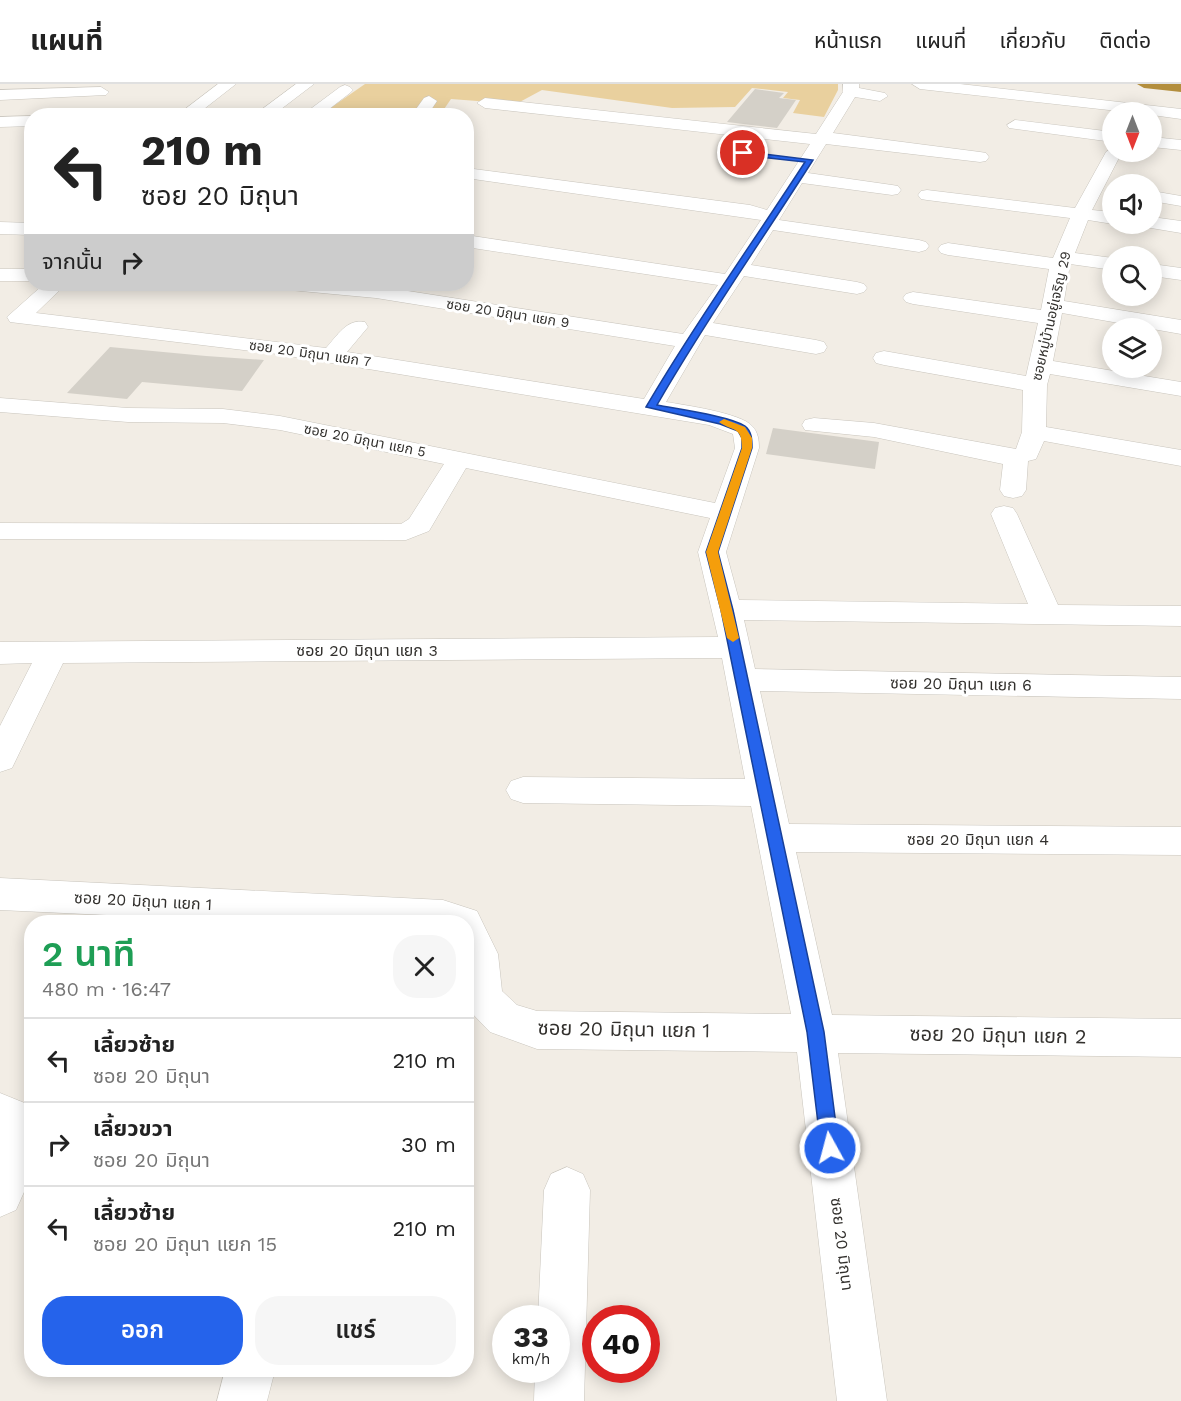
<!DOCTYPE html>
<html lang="th">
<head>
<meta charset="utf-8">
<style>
  :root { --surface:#fff; --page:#f6f6f6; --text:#222; --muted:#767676; --line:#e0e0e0; --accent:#2563eb }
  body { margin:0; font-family:"Work Sans","Noto Sans Thai",sans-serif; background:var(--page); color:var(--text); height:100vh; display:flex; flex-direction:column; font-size:22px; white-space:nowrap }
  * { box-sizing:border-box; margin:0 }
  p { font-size:20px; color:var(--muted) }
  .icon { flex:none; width:33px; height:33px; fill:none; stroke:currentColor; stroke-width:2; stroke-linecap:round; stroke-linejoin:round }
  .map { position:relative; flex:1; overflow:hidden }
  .sheet { position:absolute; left:24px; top:831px; width:450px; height:462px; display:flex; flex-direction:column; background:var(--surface); border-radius:24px; box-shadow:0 3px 15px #0003 }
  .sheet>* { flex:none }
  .top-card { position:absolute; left:24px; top:24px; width:450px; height:183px; border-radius:24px; box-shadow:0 3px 15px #0003; background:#fff; color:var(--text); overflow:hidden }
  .needle { width:39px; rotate:180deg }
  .fabs { position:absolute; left:1102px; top:18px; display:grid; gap:12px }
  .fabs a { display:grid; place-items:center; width:60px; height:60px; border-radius:50%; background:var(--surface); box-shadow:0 3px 15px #0003; font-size:30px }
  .speed { position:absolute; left:492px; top:1221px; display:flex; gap:12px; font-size:30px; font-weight:700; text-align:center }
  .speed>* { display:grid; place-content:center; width:78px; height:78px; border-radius:50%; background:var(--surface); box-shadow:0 3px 15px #0003; line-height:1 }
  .speed small { font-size:15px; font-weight:400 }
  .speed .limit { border:9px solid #d22; background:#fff; color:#111 }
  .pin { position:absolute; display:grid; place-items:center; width:51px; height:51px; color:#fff; margin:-26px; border:3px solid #fff; border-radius:50%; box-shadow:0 2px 6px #0007 }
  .me { position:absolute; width:66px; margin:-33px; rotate:353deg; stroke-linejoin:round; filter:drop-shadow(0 0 4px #0008) }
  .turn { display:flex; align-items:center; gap:21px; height:126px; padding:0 18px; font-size:27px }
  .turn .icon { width:78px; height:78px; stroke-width:2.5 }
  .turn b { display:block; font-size:42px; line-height:51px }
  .then { display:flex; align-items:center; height:57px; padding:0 18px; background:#0003; gap:12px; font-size:22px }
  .round { display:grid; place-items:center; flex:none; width:63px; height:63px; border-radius:24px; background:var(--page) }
  .head { display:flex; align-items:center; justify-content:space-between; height:102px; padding:0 18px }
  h1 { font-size:36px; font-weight:600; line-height:45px; color:#1e9e55 }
  .primary-button { display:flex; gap:12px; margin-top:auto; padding:12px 18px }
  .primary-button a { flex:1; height:69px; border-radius:24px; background:var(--accent); color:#fff; font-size:24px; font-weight:600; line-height:69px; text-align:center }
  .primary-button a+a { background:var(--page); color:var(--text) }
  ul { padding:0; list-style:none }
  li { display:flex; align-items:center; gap:18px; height:84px; padding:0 18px; border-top:2px solid var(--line) }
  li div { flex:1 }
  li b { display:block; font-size:22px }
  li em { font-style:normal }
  header { display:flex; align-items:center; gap:36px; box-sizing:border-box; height:84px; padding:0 30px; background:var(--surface); border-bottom:2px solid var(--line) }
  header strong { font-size:28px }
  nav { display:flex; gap:33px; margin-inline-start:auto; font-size:21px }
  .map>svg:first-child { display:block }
  .green { fill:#e9d09e }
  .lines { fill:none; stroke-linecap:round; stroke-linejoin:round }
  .canal { fill:#b38e3d; fill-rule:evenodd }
  .building { fill:#d4d0c8 }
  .minor-casing { stroke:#c9c5bd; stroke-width:1 }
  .minor { fill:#fff; fill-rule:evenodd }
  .route { fill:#2563eb; stroke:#184099; stroke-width:1.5 }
  .slow { fill:#f59e0b }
  .labels { text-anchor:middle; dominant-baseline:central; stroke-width:6; stroke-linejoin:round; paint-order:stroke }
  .far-street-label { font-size:14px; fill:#32302d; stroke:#fff }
  .street-label { font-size:16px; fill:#32302d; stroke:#fff }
  .near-street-label { font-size:20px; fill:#32302d; stroke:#fff }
</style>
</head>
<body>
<header>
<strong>แผนที่</strong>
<nav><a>หน้าแรก</a><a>แผนที่</a><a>เกี่ยวกับ</a><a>ติดต่อ</a></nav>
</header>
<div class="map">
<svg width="1181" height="1317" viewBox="0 0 1181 1317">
  <rect width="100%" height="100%" fill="#f2ede5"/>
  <polygon class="green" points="365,0 838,0 838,6 824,33 793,29 800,16 783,14 788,8 752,4 735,23 672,24 542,6 516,20 451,15 440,31 319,32"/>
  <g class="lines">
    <polygon class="canal" points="1137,0 1181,0 1181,8 1144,4"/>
  </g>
  <g class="building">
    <polygon points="755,5 784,9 779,14 796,16 777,44 727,38"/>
    <polygon points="110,263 206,272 264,276 242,307 142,298 127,315 67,309"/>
    <polygon points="773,344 879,358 875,385 766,370"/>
  </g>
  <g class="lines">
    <g class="minor-casing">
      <g id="minor">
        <polygon points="218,0 236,0 195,32 176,32"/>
        <polygon points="296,0 314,0 272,32 253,32"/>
        <path d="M 843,0 L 859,0 L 859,4 L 885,9 L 888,12 L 880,17 L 855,13 L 833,49 L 980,68 L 986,69 L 989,73 L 986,77 L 980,78 L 826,60 L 808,89 L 892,101 L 898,102 L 901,106 L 898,110 L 892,111 L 802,99 L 779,136 L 919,156 L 926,158 L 929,162 L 926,166 L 919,168 L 773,146 L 751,181 L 857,198 L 864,200 L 867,204 L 864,208 L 857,210 L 744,192 L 713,239 L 816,256 L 824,258 L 827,263 L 824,268 L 816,270 L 705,251 L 666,318 C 684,321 741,329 752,342 C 758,348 759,356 759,364 L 726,468 L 739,516 L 1028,520 L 991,430 L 995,424 L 1004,422 L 1013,424 L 1017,430 L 1058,521 L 1181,522 L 1181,542 L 744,536 L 755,585 L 1181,593 L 1181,615 L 760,607 L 789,740 L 1181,743 L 1181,771 L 796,768 L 832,931 L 1181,935 L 1181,973 L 838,969 L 887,1317 L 837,1317 L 797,968 L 537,965 L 490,948 L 466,923 L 466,838 L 256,838 L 0,826 L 0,794 L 443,816 L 477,827 L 498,870 L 502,907 L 517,921 L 537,927 L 791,930 L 751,722 L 523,719 L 511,715 L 506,706 L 511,697 L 523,693 L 745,695 L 722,574 L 63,579 L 12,684 L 0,688 L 0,642 L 32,579 L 0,580 L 0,558 L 718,553 L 698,468 L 710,434 L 466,384 L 429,447 L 406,456 L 0,455 L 0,439 L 401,440 L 409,435 L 444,380 L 280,346 L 223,339 L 128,338 L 0,328 L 0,314 L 128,324 L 223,325 L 280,332 L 715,419 L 735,364 L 733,350 L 709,341 L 277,270 L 18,239 L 10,238 L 7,233 L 44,200 L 66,200 L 36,229 L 326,264 C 337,252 347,234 365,238 L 368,243 L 347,268 L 644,315 L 675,262 L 376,214 L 290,206 L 283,204 L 280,200 L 351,200 L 376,202 L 683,250 L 718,201 L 466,163 L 466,151 L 725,190 L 761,136 L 466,94 L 466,84 L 750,121 L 767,126 L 810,60 L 485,24 L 477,19 L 485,14 L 816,50 L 843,8 Z"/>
        <polygon points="912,0 960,0 1181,25 1181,35 1152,31 1152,28 1127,28 920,5"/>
        <polygon points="345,1 350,3 353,6 350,9 320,32 301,32 340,3"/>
        <polygon points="101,3 109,8 106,11 0,16 0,6"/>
        <polygon points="429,12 437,17 427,32 411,32 424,14"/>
        <polygon points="32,32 32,42 0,43 0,33"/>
        <polygon points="1015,36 1113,48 1113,58 1009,44 1007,41"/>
        <polygon points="1152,53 1181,56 1181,66 1152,63"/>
        <polygon points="1113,63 1113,68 1122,68 1092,126 1113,128 1113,140 1088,136 1075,169 1113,174 1113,186 1070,180 1064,217 1181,236 1181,250 1062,229 1053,277 1181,298 1181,312 1050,290 1047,301 1046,343 1181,366 1181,382 1044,357 1036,375 1028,377 1026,406 1022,412 1013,414 1004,412 1000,406 1003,380 874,353 805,346 802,341 805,336 814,334 874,339 1016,365 1022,348 1023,306 884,281 876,279 873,274 876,269 884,267 1026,292 1038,239 913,220 906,218 903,214 906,210 913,208 1041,226 1049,185 948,171 941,169 938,165 941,161 948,159 1053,174 1070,134 927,116 921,115 918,111 921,107 927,106 1075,124 1106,68"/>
        <polygon points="1152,107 1181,112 1181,122 1152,117"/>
        <polygon points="1152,133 1181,137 1181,149 1145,143 1143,140 1152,140"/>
        <polygon points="0,138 32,139 32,151 0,150"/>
        <polygon points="1152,180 1181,184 1181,196 1152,192"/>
        <rect x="0" y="185" width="32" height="12"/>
        <polygon points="0,1009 32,1022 32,1090 16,1126 0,1133"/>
        <polygon points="567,1083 583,1090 590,1106 584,1317 534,1317 535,1286 556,1286 556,1234 538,1234 544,1106 551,1090"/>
        <polygon points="225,1286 275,1286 267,1317 217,1317"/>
      </g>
    </g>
    <use href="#minor" class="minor"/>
  </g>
  <path class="route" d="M 740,67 L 813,76 C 761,158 705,237 657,321 C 677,325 730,332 745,342 C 752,347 752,357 752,364 L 718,468 L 733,526 L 824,948 L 839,1064 L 836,1070 L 830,1073 L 823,1070 L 821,1064 L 807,948 L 721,526 L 706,468 L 742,364 L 742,354 L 738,347 L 720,340 L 646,323 C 695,239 752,160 805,78 L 743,71 Z"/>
  <path class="slow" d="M 724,335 L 745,343 L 752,354 L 752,364 L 718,468 L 739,554 L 733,558 L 727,554 L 706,468 L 742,364 C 742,342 733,348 719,338 Z"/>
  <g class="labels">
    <g class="far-street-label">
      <text transform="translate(508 229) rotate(9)">ซอย 20 มิถุนา แยก 9</text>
      <text transform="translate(1051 232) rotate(-77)">ซอยหมู่บ้านอยู่เจริญ 29</text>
      <text transform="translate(310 269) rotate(8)">ซอย 20 มิถุนา แยก 7</text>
      <text transform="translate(365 356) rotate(11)">ซอย 20 มิถุนา แยก 5</text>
    </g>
    <g class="street-label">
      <text x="367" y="566">ซอย 20 มิถุนา แยก 3</text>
      <text transform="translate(961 600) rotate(1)">ซอย 20 มิถุนา แยก 6</text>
      <text x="978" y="755">ซอย 20 มิถุนา แยก 4</text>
      <text transform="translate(143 817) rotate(3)">ซอย 20 มิถุนา แยก 1</text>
      <text transform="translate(842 1160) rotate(83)">ซอย 20 มิถุนา</text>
    </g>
    <g class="near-street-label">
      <text transform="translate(624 945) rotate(1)">ซอย 20 มิถุนา แยก 1</text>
      <text transform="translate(998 951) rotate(1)">ซอย 20 มิถุนา แยก 2</text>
    </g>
  </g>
</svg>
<div class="fabs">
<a><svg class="needle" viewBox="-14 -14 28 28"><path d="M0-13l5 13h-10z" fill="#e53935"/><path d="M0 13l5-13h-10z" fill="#767676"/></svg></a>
<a><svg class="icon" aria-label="sound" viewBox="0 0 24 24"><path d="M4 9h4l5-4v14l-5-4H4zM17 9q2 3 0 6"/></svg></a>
<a><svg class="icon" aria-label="search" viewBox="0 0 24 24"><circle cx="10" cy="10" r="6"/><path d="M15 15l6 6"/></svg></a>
<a><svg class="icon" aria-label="layers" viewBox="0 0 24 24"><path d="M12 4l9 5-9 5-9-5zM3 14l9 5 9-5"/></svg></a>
</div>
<div class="speed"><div>33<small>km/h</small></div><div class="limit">40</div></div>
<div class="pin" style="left:743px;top:69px;background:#d93025"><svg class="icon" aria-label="arrive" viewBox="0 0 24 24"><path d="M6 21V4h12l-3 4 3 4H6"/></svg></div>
<svg class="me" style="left:830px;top:1064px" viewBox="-20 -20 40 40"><circle r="17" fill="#2563eb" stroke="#fff" stroke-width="3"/><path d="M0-11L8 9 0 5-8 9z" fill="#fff"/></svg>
<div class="top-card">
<div class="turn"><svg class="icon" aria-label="left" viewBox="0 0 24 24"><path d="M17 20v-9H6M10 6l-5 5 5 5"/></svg><div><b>210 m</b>ซอย 20 มิถุนา</div></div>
<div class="then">จากนั้น<svg class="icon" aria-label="right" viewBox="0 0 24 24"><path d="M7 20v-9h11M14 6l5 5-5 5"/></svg></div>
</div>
<section class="sheet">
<div class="head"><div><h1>2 นาที</h1><p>480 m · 16:47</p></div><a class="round"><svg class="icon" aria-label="close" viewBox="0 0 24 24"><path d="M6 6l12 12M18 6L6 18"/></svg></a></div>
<ul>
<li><svg class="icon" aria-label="left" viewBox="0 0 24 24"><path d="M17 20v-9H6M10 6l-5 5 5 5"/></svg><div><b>เลี้ยวซ้าย</b><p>ซอย 20 มิถุนา</p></div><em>210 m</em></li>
<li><svg class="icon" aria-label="right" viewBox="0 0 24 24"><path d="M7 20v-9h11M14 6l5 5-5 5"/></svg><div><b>เลี้ยวขวา</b><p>ซอย 20 มิถุนา</p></div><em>30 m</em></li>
<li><svg class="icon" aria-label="left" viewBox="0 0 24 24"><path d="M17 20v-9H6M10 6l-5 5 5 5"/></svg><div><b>เลี้ยวซ้าย</b><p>ซอย 20 มิถุนา แยก 15</p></div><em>210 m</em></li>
</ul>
<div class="primary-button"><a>ออก</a><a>แชร์</a></div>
</section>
</div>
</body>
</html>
